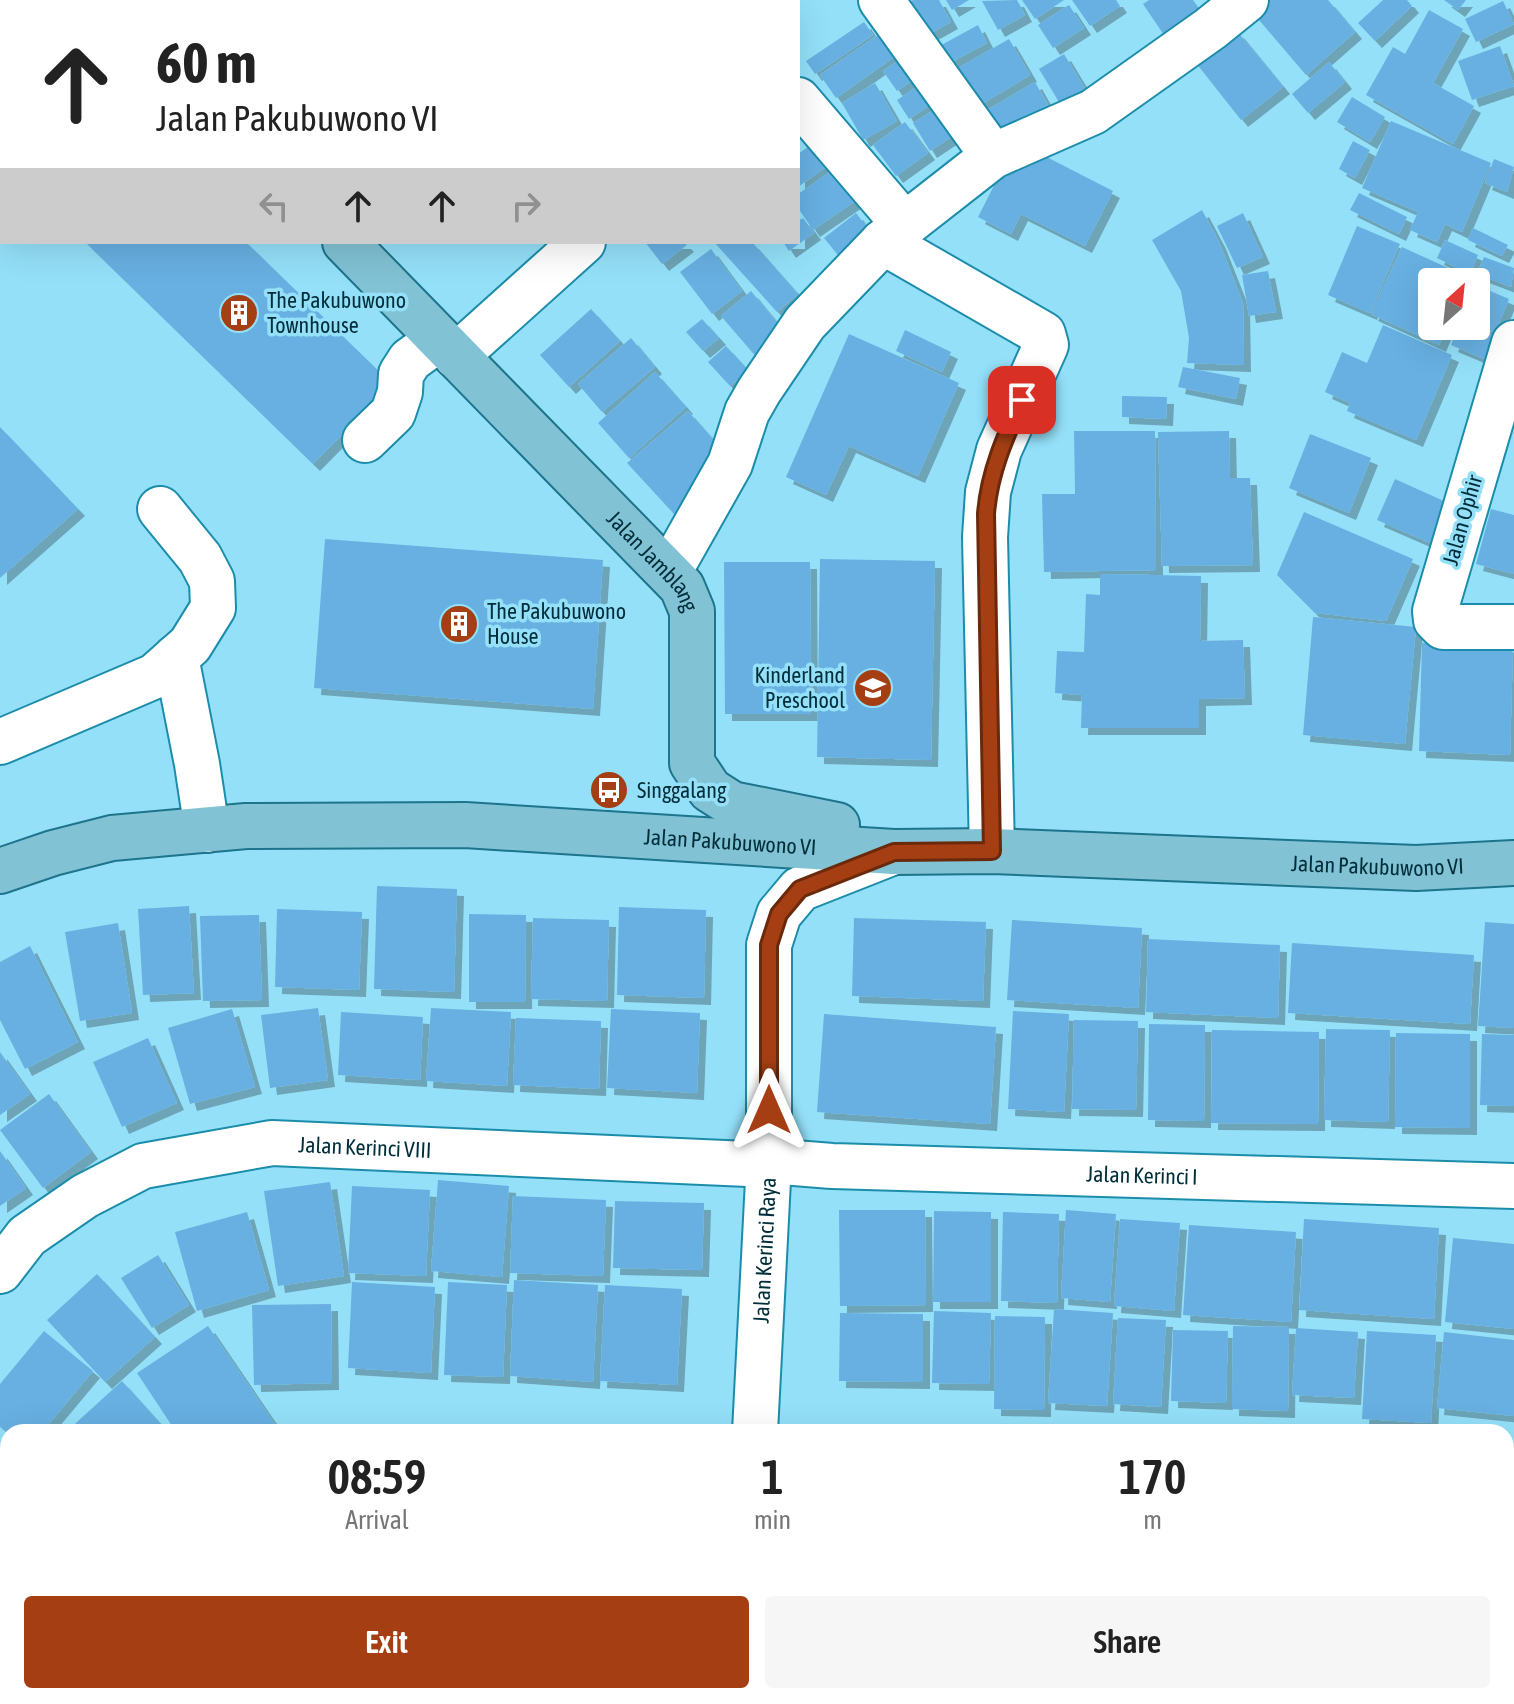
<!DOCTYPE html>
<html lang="en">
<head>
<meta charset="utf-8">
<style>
  :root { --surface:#fff; --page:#f6f6f6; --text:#222; --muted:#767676; --accent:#a53f13 }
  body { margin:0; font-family:"Asap Condensed",sans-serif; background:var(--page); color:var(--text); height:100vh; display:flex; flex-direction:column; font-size:30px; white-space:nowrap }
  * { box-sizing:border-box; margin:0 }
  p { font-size:26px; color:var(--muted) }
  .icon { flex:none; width:44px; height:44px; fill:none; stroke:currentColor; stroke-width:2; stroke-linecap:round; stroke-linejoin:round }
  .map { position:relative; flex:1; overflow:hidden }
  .panel { position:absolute; left:0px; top:1424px; width:1514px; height:280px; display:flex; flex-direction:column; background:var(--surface); border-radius:24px 24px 0 0; box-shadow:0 8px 32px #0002 }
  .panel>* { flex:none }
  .top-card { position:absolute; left:0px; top:0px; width:800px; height:244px; box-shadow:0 8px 32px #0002; background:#fff; color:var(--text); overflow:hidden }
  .needle { width:52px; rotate:27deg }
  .fabs { position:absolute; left:1418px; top:268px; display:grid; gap:16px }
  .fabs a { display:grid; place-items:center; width:72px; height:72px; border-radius:8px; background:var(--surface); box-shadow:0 8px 32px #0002; font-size:40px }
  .pin { position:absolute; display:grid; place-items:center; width:68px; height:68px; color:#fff; margin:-34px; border-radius:16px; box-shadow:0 4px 12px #0006 }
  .me { position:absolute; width:88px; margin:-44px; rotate:0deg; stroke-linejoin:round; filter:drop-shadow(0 0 6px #0008) }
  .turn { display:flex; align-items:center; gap:28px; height:168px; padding:0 24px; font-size:36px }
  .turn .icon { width:104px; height:104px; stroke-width:2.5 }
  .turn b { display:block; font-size:56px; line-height:68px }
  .lanes { display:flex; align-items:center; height:76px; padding:0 24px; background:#0003; justify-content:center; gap:40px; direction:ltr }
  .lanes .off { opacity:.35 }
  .eta { display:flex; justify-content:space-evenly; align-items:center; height:136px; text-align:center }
  .eta b { font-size:48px; font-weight:600; line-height:56px }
  .action { display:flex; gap:16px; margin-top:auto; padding:16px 24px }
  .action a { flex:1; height:92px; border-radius:8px; background:var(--accent); color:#fff; font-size:32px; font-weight:600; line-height:92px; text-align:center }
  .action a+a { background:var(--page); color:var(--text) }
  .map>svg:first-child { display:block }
  .building { fill:#68b0e2; filter:url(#shadow) }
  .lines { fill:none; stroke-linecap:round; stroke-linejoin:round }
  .minor-casing { stroke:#1b8daa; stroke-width:48 }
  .major-casing { stroke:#1d748c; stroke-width:48 }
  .minor { stroke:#fff; stroke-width:44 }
  .major { stroke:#81c2d4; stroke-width:44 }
  .route-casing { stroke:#6b290c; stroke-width:20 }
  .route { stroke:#a53f13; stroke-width:14 }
  .labels { text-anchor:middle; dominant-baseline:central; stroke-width:7; stroke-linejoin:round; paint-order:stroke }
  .poi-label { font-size:22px; fill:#002e3a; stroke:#94e0f9; text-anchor:start }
  .street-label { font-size:22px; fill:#002e3a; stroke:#94e0f9 }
</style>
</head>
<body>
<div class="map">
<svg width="1514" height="1704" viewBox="0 0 1514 1704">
  <defs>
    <filter id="shadow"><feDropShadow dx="7" dy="7" stdDeviation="0" flood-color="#0004"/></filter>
  </defs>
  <rect width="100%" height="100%" fill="#94e0f9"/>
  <g class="building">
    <polygon points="913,0 939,0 951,22 924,37 906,4"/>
    <polygon points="946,0 969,0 952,10"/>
    <polygon points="1017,0 1025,15 998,30 982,1"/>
    <polygon points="1022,0 1064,0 1035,19"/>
    <polygon points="1072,0 1116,0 1120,6 1090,26"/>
    <polygon points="1149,0 1193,0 1204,15 1168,41 1143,4"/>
    <polygon points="1269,0 1328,0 1355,32 1306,75 1253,13"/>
    <polygon points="1383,0 1407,0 1412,6 1375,41 1358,23"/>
    <polygon points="1444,0 1466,0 1458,10"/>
    <polygon points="1503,1 1514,24 1476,42 1465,19"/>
    <polygon points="1069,5 1084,28 1053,48 1038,25"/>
    <polygon points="1429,10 1463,29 1433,83 1474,106 1453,144 1366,95 1393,47 1405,54"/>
    <polygon points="864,22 873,35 815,74 806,61"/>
    <polygon points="978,25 987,43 946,65 936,48"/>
    <polygon points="1237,31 1283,87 1241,120 1196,63"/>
    <polygon points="878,35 894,57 836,98 820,75"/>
    <polygon points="1009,39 1030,75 977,107 955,70"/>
    <polygon points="1500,46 1514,86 1472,100 1458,61"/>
    <polygon points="914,50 928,70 897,91 883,71"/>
    <polygon points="1064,54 1093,102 1068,117 1039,69"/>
    <polygon points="1329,62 1345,82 1308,113 1292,94"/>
    <polygon points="932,77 945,95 909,119 897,100"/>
    <polygon points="1035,82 1048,105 1002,132 989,109"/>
    <polygon points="875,83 897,121 863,140 842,103"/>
    <polygon points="1352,97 1385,117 1370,142 1337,122"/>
    <polygon points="934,110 951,137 930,151 913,123"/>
    <polygon points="1391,121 1491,163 1462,232 1445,224 1437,242 1410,230 1418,212 1362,188"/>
    <polygon points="905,122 928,153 896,176 873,145"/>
    <polygon points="825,135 841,156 798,187 798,154"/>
    <polygon points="1353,141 1370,150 1355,178 1339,169"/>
    <polygon points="1027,147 1113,191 1085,246 1021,214 1011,234 978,217 1008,158"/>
    <polygon points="849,159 871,190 813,230 798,208 798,194"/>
    <polygon points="1494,159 1514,167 1507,192 1485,183"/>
    <polygon points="1359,193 1407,217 1399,234 1350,210"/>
    <polygon points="1202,210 1219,242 1243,303 1244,365 1187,363 1189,338 1181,291 1152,240"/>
    <polygon points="856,213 877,240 846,265 824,238"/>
    <polygon points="1243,213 1263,257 1237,268 1217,226"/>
    <polygon points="803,218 814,233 789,251 783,242 798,242 798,221"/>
    <polygon points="1357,226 1400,244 1370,313 1328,295"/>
    <polygon points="1473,228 1508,245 1502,256 1468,240"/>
    <polygon points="1445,240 1478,255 1470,274 1437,258"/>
    <polygon points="85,242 246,242 392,384 313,464"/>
    <polygon points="645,242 684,242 687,245 662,264"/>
    <polygon points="714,242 752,242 798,294 777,312"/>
    <polygon points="1402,247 1470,278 1468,282 1432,282 1432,326 1447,326 1439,345 1371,314"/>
    <polygon points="711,249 742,291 712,314 680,272"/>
    <polygon points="1484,257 1514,268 1511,287 1477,274"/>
    <polygon points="1268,271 1276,312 1249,316 1242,275"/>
    <polygon points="1476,285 1509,299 1495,333 1476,325"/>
    <polygon points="751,291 787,335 758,359 721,316"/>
    <polygon points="591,309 620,341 569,387 540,355"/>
    <polygon points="702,319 719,338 703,351 686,332"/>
    <polygon points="1383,325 1452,355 1416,440 1347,411 1350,403 1325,392 1342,352 1367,363"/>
    <polygon points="1459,326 1469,326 1499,338 1489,361 1451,345"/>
    <polygon points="905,330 951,352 942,372 896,351"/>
    <polygon points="849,334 959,383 918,476 849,446 826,495 786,477"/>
    <polygon points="631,338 655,367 602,412 578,384"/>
    <polygon points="726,346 748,370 730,386 708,362"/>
    <polygon points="1183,367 1240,378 1236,399 1178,387"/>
    <polygon points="655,372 686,407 629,458 598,423"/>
    <polygon points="1122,396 1167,397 1166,419 1122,417"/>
    <polygon points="688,411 718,445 686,527 627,463"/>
    <polygon points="0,427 78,509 0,578"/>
    <polygon points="1074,431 1155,431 1156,570 1044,572 1042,494 1075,494"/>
    <polygon points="1229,431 1230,478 1250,478 1253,565 1162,566 1158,432"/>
    <polygon points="1310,434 1371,458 1349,513 1289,488"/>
    <polygon points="1395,479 1455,506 1437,546 1377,520"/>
    <polygon points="1491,509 1514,515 1514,574 1476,564"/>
    <polygon points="1304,512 1413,559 1386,621 1315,613 1277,575"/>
    <polygon points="325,539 603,560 593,709 314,688"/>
    <polygon points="820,559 935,561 931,760 817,757"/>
    <polygon points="724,562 810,562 811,714 725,714"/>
    <polygon points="1100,574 1201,576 1200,641 1243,640 1245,698 1199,699 1199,728 1081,728 1082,695 1055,693 1057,651 1084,652 1086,594 1100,595"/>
    <polygon points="1313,617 1416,627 1405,744 1303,735"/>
    <polygon points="1422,643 1513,646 1510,755 1419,751"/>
    <polygon points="377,886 457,889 454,992 374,989"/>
    <polygon points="189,906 194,993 143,995 138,909"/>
    <polygon points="619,907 706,910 704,998 617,995"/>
    <polygon points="277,909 362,912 359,990 275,987"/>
    <polygon points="469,914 526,915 525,1002 469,1002"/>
    <polygon points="259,915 262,1000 203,1001 200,916"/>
    <polygon points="533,918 609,920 607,1001 531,999"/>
    <polygon points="854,918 986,922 983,1001 852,996"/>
    <polygon points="1012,920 1142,928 1138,1008 1007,1000"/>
    <polygon points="1485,922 1514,924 1514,1028 1478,1026"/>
    <polygon points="118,923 132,1013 80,1021 65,932"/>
    <polygon points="1148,939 1280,945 1278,1018 1146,1012"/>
    <polygon points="1292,943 1474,955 1470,1024 1288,1013"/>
    <polygon points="30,946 78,1042 25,1069 0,1020 0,962"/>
    <polygon points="318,1008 328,1080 270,1088 261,1015"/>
    <polygon points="431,1008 511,1012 507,1086 426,1081"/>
    <polygon points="232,1009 255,1087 190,1104 168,1028"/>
    <polygon points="611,1009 700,1013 697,1093 607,1088"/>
    <polygon points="1013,1011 1069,1014 1064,1112 1008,1109"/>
    <polygon points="341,1012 423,1017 420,1080 338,1075"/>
    <polygon points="824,1014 996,1027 990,1124 817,1112"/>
    <polygon points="516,1018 601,1021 599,1089 513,1085"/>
    <polygon points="1074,1020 1138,1021 1136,1110 1072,1109"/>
    <polygon points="1149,1024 1205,1025 1204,1121 1148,1120"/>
    <polygon points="1326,1029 1390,1030 1388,1122 1324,1120"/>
    <polygon points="1212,1030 1319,1032 1318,1124 1211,1123"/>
    <polygon points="1396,1033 1470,1034 1470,1128 1395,1127"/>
    <polygon points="1482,1034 1514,1035 1514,1106 1480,1105"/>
    <polygon points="148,1038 177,1103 122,1127 93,1062"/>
    <polygon points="0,1052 30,1094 0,1115"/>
    <polygon points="49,1094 91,1152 43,1188 0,1130"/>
    <polygon points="0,1151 26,1188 0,1206"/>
    <polygon points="438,1180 509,1186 502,1277 431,1271"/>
    <polygon points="330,1182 344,1276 278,1286 264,1191"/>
    <polygon points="352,1186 430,1190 426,1276 348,1273"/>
    <polygon points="513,1196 606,1200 603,1276 510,1273"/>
    <polygon points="615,1201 704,1203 702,1270 613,1268"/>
    <polygon points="839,1210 925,1210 926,1305 840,1306"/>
    <polygon points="1066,1210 1116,1214 1110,1302 1061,1298"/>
    <polygon points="934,1211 991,1212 991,1302 933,1302"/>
    <polygon points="247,1212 269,1290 197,1311 175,1232"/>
    <polygon points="1003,1212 1059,1214 1057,1303 1001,1301"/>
    <polygon points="1120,1219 1180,1223 1174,1311 1114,1306"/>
    <polygon points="1304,1219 1439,1228 1434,1319 1299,1310"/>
    <polygon points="1189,1225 1296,1232 1291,1322 1183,1315"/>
    <polygon points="1453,1238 1514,1244 1514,1329 1445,1322"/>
    <polygon points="158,1255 189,1305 152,1328 121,1278"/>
    <polygon points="97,1274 155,1337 105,1382 47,1320"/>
    <polygon points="514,1280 598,1285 593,1382 510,1376"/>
    <polygon points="352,1282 435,1287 431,1373 348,1368"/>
    <polygon points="448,1282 507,1285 503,1377 444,1375"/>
    <polygon points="605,1285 682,1289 677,1385 600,1381"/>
    <polygon points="331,1304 332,1383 254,1385 252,1305"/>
    <polygon points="1054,1309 1113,1313 1107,1406 1048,1403"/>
    <polygon points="934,1311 991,1313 989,1384 932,1383"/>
    <polygon points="840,1313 923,1314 923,1382 839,1381"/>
    <polygon points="995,1316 1045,1317 1044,1410 994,1409"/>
    <polygon points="1118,1318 1166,1320 1161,1407 1113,1404"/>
    <polygon points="208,1326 276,1426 267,1432 176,1432 137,1373"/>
    <polygon points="1233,1326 1289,1327 1288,1411 1232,1409"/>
    <polygon points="1296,1328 1358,1332 1354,1398 1292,1395"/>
    <polygon points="1173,1330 1228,1331 1226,1403 1171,1401"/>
    <polygon points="44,1331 93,1371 42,1432 6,1432 0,1427 0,1384"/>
    <polygon points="1367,1331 1436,1335 1431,1423 1362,1419"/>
    <polygon points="1444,1332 1514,1340 1514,1416 1437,1408"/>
    <polygon points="122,1381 168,1432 66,1432"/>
    <polygon points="1506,1512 1514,1513 1513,1613 1506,1613"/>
    <polygon points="0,1536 8,1542 8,1657 0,1651"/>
    <polygon points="1333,1696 1390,1696 1389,1704 1348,1704 1332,1701"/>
    <polygon points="1450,1696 1491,1696 1490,1704"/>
  </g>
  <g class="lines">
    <g class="minor-casing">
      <g id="minor">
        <polyline points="555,0 556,2"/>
        <polyline points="881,0 993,156"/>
        <polyline points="74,2 76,0"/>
        <polyline points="316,2 318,0"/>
        <polyline points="798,100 904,224"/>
        <polyline points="883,242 1043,334 1046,345 999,450 988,492 985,537 992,851"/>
        <polyline points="1514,343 1435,611 1436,620 1443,627 1514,627"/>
        <polyline points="456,356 583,242"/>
        <polyline points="365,440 393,413 400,392 401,374 410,360 439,339"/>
        <polyline points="669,572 730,464 747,412 759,391 805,323 883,242 993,156 1093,112 1210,29 1246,0"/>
        <polyline points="176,657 197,764 207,830"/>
        <polyline points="0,742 155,676 190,645 213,608 212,581 200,558 160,509"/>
        <path id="s1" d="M 0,1271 L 27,1236 L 85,1196 L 143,1166 L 272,1143 L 748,1164 L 769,1161 L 832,1166 L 1514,1186"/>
        <path id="s2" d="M 755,1432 L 769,1161 L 769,945 L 779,914 L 800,889 L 894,852"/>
        <polyline points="0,1482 8,1488"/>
        <polyline points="1506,1489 1514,1489"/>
        <polyline points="169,1703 206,1704"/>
        <polyline points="2,1704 8,1694"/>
        <polyline points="735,1704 736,1696"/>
      </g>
    </g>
    <g class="major-casing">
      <g id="major">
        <polyline points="110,0 112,2"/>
        <path id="s3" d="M 345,242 L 682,587 L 692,611 L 692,763 L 710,790 L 732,804 L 837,825"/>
        <path id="s4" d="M 0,871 L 53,853 L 112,838 L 246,826 L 465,825 L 894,852 L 992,851 L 1416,868 L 1514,863"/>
      </g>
    </g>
    <use href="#minor" class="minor"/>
    <use href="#major" class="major"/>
  </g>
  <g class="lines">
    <g class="route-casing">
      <path id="route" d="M 769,1110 L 769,945 L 779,914 L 800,889 L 894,852 L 992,851 L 986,514 C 989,473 1005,437 1022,400"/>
    </g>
    <use href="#route" class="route"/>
  </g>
  <defs>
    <g id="building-disc" transform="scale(2)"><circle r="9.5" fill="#a53f13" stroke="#94e0f9"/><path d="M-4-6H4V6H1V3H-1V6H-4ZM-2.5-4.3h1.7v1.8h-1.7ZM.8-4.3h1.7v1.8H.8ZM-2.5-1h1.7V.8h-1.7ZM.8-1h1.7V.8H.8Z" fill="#fff"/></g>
    <g id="school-disc" transform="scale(2)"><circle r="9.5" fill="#a53f13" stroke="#94e0f9"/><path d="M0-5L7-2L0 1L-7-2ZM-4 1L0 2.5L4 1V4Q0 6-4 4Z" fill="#fff"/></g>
    <g id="bus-disc" transform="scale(2)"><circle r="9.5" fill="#a53f13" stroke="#94e0f9"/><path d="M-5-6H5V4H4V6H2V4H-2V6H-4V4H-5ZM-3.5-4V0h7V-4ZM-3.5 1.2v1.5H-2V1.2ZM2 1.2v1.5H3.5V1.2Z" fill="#fff"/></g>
  </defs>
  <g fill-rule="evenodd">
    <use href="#building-disc" x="239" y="313"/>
    <use href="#building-disc" x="459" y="624"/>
    <use href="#school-disc" x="873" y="688"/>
    <use href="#bus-disc" x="609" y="790"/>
  </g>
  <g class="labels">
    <g class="poi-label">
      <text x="267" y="300">The Pakubuwono<tspan x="267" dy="25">Townhouse</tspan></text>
      <text x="487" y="611">The Pakubuwono<tspan x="487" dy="25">House</tspan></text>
      <text x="845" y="675" text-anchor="end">Kinderland<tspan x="845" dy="25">Preschool</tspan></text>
      <text x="637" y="790">Singgalang</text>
    </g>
    <g class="street-label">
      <text transform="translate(1462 520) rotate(-74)">Jalan Ophir</text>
      <text stroke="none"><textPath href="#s3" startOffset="444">Jalan Jamblang</textPath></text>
      <text stroke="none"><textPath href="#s4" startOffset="736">Jalan Pakubuwono VI</textPath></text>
      <text stroke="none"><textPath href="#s4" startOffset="1384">Jalan Pakubuwono VI</textPath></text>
      <text stroke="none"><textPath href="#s1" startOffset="404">Jalan Kerinci VIII</textPath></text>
      <text stroke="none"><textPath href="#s1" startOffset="1182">Jalan Kerinci I</textPath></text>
      <text stroke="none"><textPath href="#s2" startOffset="182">Jalan Kerinci Raya</textPath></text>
    </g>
  </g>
</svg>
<div class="fabs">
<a><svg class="needle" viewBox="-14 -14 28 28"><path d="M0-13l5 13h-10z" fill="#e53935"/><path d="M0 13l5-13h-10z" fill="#767676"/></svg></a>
</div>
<div class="pin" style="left:1022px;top:400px;background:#d93025"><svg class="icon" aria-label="arrive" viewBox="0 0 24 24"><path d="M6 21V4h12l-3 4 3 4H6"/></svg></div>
<svg class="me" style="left:769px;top:1110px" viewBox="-20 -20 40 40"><path d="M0-17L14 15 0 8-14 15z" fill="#a53f13" stroke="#fff" stroke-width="4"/></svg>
<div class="top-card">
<div class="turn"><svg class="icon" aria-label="ahead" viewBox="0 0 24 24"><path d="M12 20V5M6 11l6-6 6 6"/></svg><div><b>60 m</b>Jalan Pakubuwono VI</div></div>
<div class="lanes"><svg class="icon off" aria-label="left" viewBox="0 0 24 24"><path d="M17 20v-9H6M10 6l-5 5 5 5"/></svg><svg class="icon" aria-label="ahead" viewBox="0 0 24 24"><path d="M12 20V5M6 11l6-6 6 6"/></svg><svg class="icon" aria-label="ahead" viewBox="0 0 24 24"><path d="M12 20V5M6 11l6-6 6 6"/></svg><svg class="icon off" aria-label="right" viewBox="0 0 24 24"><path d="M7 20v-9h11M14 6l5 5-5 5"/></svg></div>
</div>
<section class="panel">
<div class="eta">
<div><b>08:59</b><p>Arrival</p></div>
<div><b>1</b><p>min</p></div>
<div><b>170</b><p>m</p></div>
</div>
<div class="action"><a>Exit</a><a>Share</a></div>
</section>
</div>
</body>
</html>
